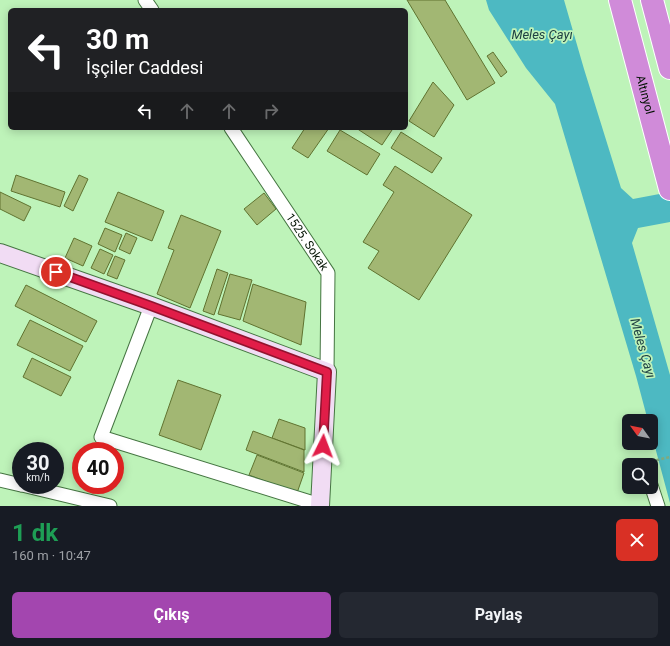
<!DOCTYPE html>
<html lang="tr">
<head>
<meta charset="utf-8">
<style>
  :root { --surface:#171b24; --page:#242831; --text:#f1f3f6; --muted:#9ea1a6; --accent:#a346af }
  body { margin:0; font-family:Roboto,sans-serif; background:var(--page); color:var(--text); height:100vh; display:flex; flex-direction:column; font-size:15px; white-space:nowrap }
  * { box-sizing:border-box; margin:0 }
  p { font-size:13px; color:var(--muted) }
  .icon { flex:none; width:22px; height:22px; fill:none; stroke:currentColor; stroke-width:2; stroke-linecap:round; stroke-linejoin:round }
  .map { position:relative; height:506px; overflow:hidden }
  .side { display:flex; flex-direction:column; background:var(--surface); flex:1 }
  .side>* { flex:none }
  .top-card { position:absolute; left:8px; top:8px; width:400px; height:122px; border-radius:6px; box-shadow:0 2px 10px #0003; background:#202124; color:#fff; overflow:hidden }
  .needle { width:26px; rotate:303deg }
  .controls { position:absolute; left:622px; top:414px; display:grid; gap:8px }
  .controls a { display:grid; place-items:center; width:36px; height:36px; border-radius:6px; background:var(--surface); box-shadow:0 2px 10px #0003; font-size:20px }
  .speed { position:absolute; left:12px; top:442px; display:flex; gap:8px; font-size:20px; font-weight:700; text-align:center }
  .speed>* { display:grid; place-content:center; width:52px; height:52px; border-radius:50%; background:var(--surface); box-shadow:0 2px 10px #0003; line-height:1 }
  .speed small { font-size:10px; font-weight:400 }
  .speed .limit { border:6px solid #d22; background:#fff; color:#111 }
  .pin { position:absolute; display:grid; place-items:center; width:34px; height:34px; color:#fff; margin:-17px; border:2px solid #fff; border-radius:50%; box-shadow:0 1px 4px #0007 }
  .me { position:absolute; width:44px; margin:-22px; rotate:3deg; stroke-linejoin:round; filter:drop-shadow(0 0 3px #0008) }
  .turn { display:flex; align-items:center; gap:14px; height:84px; padding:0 12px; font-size:18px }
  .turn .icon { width:52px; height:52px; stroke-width:2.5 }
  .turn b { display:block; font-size:28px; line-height:34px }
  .lanes { display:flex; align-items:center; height:38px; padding:0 12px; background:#0003; justify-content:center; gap:20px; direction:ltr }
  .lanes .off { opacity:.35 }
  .round { display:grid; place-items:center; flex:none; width:42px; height:42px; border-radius:6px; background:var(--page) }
  .headline { display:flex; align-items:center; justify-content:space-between; height:68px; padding:0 12px }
  h1 { font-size:24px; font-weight:700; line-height:30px; color:#1e9e55 }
  .cta { display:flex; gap:8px; margin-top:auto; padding:8px 12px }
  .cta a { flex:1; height:46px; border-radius:6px; background:var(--accent); color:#fff; font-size:16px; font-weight:700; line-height:46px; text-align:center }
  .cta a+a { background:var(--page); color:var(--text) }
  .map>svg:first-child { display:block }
  .water { fill:#4db9c2 }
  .building { fill:#a2b773; stroke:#607330 }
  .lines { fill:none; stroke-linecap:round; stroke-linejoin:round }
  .street-casing { stroke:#457542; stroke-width:15 }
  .secondary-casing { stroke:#457542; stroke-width:20 }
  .highway-casing { stroke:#fff; stroke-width:24 }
  .path { stroke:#81aa7e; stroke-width:2.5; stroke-dasharray:3 2; stroke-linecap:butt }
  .street { stroke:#fff; stroke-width:13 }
  .secondary { stroke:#f1dcf4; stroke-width:18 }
  .highway { stroke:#d08bd9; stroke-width:22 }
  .route-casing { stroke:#92132f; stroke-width:10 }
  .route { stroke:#e11d48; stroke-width:7 }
  .labels { text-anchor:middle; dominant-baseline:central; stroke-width:3.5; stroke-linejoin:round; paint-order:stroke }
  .street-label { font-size:12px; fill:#011101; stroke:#bef3b9 }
  .water-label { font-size:13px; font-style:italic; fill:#204144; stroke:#bef3b9 }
</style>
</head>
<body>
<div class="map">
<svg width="670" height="506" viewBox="0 0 670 506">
  <rect width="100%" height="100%" fill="#bef3b9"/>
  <polygon class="water" points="486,0 564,0 584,69 621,188 633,199 670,192 670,222 638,228 632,243 670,375 670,503 651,432 651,421 648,421 636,376 555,104 526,68 489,10"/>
  <g class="building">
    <polygon points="407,0 445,0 495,83 467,100"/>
    <polygon points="493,52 507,72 501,77 487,56"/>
    <polygon points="433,82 454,105 434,137 409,121"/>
    <polygon points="305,128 329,128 308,158 292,148"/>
    <polygon points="356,128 389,128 392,130 382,145"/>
    <polygon points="340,130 380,154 367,175 327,151"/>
    <polygon points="401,132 442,158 432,173 391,148"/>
    <polygon points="395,166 472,215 419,300 368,268 379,251 363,242 394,192 383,185"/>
    <polygon points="16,175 65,192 60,207 11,191"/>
    <polygon points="79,175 88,179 73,211 64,206"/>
    <polygon points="0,192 31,207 24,221 0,209"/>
    <polygon points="118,192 164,211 152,241 105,222"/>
    <polygon points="264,193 276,209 257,225 244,209"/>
    <polygon points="181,215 221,231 190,308 157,294 174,250 168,248"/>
    <polygon points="105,228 122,235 115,252 98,244"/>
    <polygon points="126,233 137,238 130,254 119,249"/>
    <polygon points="74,238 92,246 83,266 65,258"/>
    <polygon points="100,249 113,255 104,274 91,268"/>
    <polygon points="115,256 125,260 117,279 107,275"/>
    <polygon points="217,269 228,273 214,315 203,311"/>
    <polygon points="230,274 252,280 240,320 218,314"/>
    <polygon points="253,284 306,302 301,345 243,321"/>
    <polygon points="26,285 97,321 86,342 15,306"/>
    <polygon points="30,320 83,346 70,371 17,345"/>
    <polygon points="32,358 71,377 61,396 23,377"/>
    <polygon points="178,380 221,395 201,450 159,435"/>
    <polygon points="279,419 305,428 305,450 272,438"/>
    <polygon points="253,431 304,450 304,472 246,450"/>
    <polygon points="257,455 304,473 297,493 249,475"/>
  </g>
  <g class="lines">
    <g class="street-casing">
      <g id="street">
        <polyline points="145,0 152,10"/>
        <path id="s1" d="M 231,128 L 328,273 L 327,372"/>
        <polyline points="151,306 101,437 320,505"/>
        <polyline points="0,480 21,485"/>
        <polyline points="22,485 110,506"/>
        <polyline points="651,485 658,506"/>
      </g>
    </g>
    <g class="secondary-casing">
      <polyline id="secondary" points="0,253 151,306 327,372 320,506"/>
    </g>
    <g class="highway-casing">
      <g id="highway">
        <path id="s2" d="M 620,0 L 670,189"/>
        <polyline points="652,0 670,68"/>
      </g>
    </g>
    <polyline class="path" points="645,465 644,463 670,457"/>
    <use href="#street" class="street"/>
    <use href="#secondary" class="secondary"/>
    <use href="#highway" class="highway"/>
  </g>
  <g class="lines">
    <g class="route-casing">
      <polyline id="route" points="56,272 151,306 327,372 323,446"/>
    </g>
    <use href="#route" class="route"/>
  </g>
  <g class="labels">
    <g class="street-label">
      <text stroke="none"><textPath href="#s2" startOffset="98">Altınyol</textPath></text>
      <text stroke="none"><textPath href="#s1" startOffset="137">1525. Sokak</textPath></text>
    </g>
    <g class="water-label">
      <text x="542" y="34">Meles Çayı</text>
      <text transform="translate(643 348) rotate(74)">Meles Çayı</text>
    </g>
  </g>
</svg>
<div class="controls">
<a><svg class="needle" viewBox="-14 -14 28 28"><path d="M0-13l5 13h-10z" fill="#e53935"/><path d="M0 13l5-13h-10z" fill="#9ea1a6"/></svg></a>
<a><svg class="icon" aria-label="search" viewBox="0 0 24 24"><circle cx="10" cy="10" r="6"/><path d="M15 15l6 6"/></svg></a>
</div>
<div class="speed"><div>30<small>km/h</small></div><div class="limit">40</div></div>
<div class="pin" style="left:56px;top:272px;background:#d93025"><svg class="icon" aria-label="arrive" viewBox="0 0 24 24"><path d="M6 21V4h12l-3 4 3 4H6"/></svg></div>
<svg class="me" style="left:323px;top:446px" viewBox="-20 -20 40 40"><path d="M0-17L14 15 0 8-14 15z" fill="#e11d48" stroke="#fff" stroke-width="4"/></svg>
<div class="top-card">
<div class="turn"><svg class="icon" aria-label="left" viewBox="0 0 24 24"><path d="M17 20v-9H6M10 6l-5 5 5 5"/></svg><div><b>30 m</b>İşçiler Caddesi</div></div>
<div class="lanes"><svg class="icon" aria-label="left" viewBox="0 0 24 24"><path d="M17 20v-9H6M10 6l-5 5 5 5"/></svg><svg class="icon off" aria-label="ahead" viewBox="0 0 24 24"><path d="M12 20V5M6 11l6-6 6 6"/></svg><svg class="icon off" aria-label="ahead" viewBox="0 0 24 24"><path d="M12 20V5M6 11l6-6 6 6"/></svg><svg class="icon off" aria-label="right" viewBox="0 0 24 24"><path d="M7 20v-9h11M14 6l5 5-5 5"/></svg></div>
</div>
</div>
<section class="side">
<div class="headline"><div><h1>1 dk</h1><p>160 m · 10:47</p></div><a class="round" style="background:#d93025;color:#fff"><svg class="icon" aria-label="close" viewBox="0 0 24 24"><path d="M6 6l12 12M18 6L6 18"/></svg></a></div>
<div class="cta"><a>Çıkış</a><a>Paylaş</a></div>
</section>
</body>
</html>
